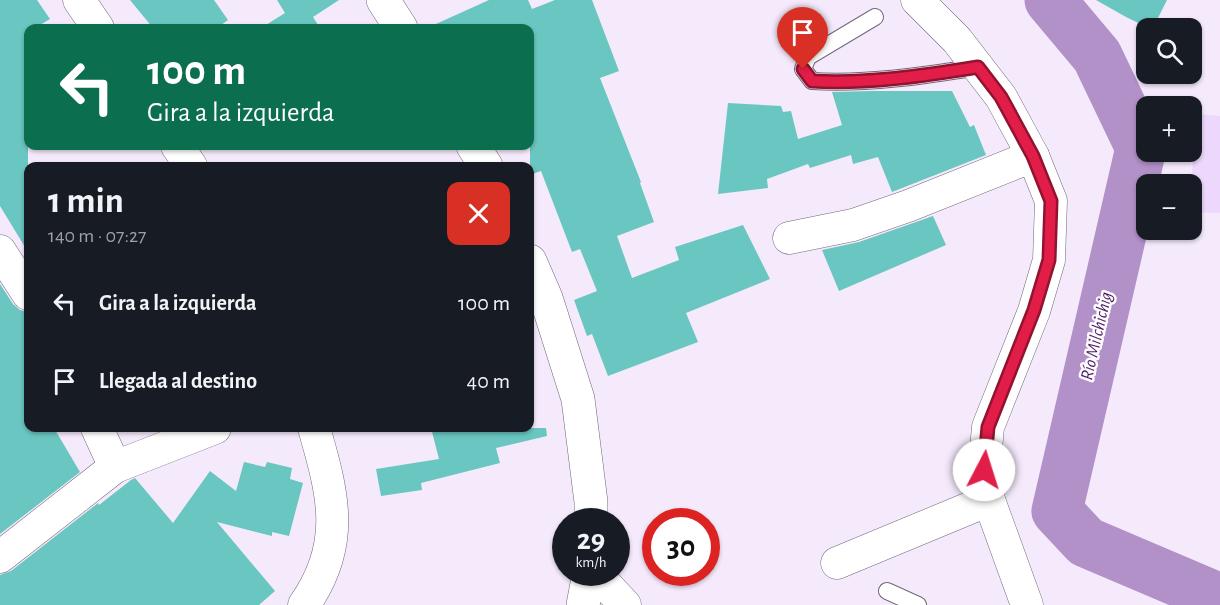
<!DOCTYPE html>
<html lang="es">
<head>
<meta charset="utf-8">
<style>
  :root { --surface:#171b24; --page:#242831; --text:#f1f3f6; --muted:#9ea1a6 }
  body { margin:0; font-family:"Alegreya Sans",sans-serif; background:var(--page); color:var(--text); height:100vh; display:flex; flex-direction:column; font-size:22px; white-space:nowrap }
  * { box-sizing:border-box; margin:0 }
  p { font-size:20px; color:var(--muted) }
  .icon { flex:none; width:33px; height:33px; fill:none; stroke:currentColor; stroke-width:2; stroke-linecap:round; stroke-linejoin:round }
  .map { position:relative; flex:1; overflow:hidden }
  .panel { position:absolute; left:24px; top:162px; width:510px; height:270px; display:flex; flex-direction:column; background:var(--surface); border-radius:12px; box-shadow:0 2px 4px #0004 }
  .panel>* { flex:none }
  .hud { position:absolute; left:24px; top:24px; width:510px; height:126px; border-radius:12px; box-shadow:0 2px 4px #0004; background:#0b6e4f; color:#fff; overflow:hidden }
  .controls { position:absolute; left:1136px; top:18px; display:grid; gap:12px }
  .controls a { display:grid; place-items:center; width:66px; height:66px; border-radius:12px; background:var(--surface); box-shadow:0 2px 4px #0004; font-size:30px }
  .speed { position:absolute; left:552px; top:508px; display:flex; gap:12px; font-size:30px; font-weight:700; text-align:center }
  .speed>* { display:grid; place-content:center; width:78px; height:78px; border-radius:50%; background:var(--surface); box-shadow:0 2px 4px #0004; line-height:1 }
  .speed small { font-size:15px; font-weight:400 }
  .speed .limit { border:9px solid #d22; background:#fff; color:#111 }
  .pin { position:absolute; display:grid; place-items:center; width:51px; height:51px; color:#fff; margin:-62px -26px; border-radius:50% 50% 50% 0; rotate:-45deg; box-shadow:0 0 6px #0007 }
  .pin .icon { rotate:45deg }
  .me { position:absolute; width:66px; margin:-33px; rotate:5deg; stroke-linejoin:round; filter:drop-shadow(0 0 4px #0008) }
  .turn { display:flex; align-items:center; gap:21px; height:126px; padding:0 24px; font-size:27px }
  .turn .icon { width:78px; height:78px; stroke-width:2.5 }
  .turn b { display:block; font-size:42px; line-height:51px }
  .round { display:grid; place-items:center; flex:none; width:63px; height:63px; border-radius:12px; background:var(--page) }
  .head { display:flex; align-items:center; justify-content:space-between; height:102px; padding:0 24px }
  h1 { font-size:36px; font-weight:700; line-height:45px }
  ul { padding:0; list-style:none }
  li { display:flex; align-items:center; gap:18px; height:78px; padding:0 24px }
  li div { flex:1 }
  li b { display:block; font-size:22px }
  li em { font-style:normal }
  .map>svg:first-child { display:block }
  .green { fill:#edd7fc }
  .lines { fill:none; stroke-linecap:round; stroke-linejoin:round }
  .river { stroke:#b290c8; stroke-width:51 }
  .building { fill:#6ac6c1 }
  .service-casing { stroke:#716878; stroke-width:18 }
  .minor-casing { stroke:#716878; stroke-width:33 }
  .tertiary-casing { stroke:#716878; stroke-width:34 }
  .service { stroke:#fff; stroke-width:16 }
  .minor { stroke:#fff; stroke-width:32 }
  .tertiary { stroke:#fff; stroke-width:33 }
  .route-casing { stroke:#92132f; stroke-width:15 }
  .route { stroke:#e11d48; stroke-width:10 }
  .labels { text-anchor:middle; dominant-baseline:central; stroke-width:5; stroke-linejoin:round; paint-order:stroke }
  .water-label { font-size:18px; font-style:italic; fill:#461a5d; stroke:#fdfbfe }
</style>
</head>
<body>
<div class="map">
<svg width="1220" height="605" viewBox="0 0 1220 605">
  <rect width="100%" height="100%" fill="#f5eafc"/>
  <polygon class="green" points="1194,114 1220,116 1220,213 1191,212"/>
  <g class="lines">
    <polyline class="river" points="1050,0 1097,56 1141,148 1057,511 1086,542 1220,599"/>
  </g>
  <g class="building">
    <polygon points="0,0 37,0 50,19 35,28 28,28 28,252 0,206"/>
    <polygon points="130,0 214,0 228,20 217,28 153,28"/>
    <polygon points="277,0 339,0 313,17 320,28 261,28 285,13"/>
    <polygon points="489,0 528,0 532,9 555,0 592,0 619,71 600,78 641,182 640,183 654,222 617,236 632,278 679,260 675,247 743,225 770,279 686,313 698,342 608,376 592,334 587,336 574,300 597,291 580,249 572,252 541,171 530,175 530,28 427,28"/>
    <polygon points="1096,0 1167,0 1153,28 1149,28 1126,17"/>
    <polygon points="872,91 952,91 970,127 974,125 986,155 892,192 878,157 853,164 851,155 810,168 808,164 767,179 768,188 718,194 728,103 781,106 783,112 791,111 798,139 842,125 832,92"/>
    <polygon points="933,216 946,245 839,291 822,250 859,242"/>
    <polygon points="0,284 13,304 20,310 28,312 28,428 54,428 80,472 0,534"/>
    <polygon points="431,428 546,428 547,436 496,448 500,463 421,483 422,490 381,496 376,469 439,459"/>
    <polygon points="244,462 265,467 267,462 292,468 290,479 303,483 289,536 272,532 272,536 217,522 275,591 259,605 0,605 0,575 11,571 98,503 99,505 131,480 135,478 173,523 210,471 236,491"/>
  </g>
  <g class="lines">
    <g class="service-casing">
      <g id="service">
        <path d="M 875,17 L 808,57 L 803,69 L 812,81 C 867,84 923,76 978,67"/>
        <polyline points="887,591 918,605"/>
      </g>
    </g>
    <g class="minor-casing">
      <g id="minor">
        <polyline points="79,0 98,28"/>
        <polyline points="917,0 957,40 1001,97 1033,156 1051,201 1049,260 1034,311 988,427 984,470 989,500 1027,605"/>
        <polyline points="177,146 191,166"/>
        <polyline points="789,238 853,225 908,206 1033,156"/>
        <polyline points="0,251 28,294"/>
        <polyline points="97,428 115,467"/>
        <polyline points="0,557 115,467 215,428"/>
        <polyline points="837,563 989,500"/>
        <polyline points="595,573 625,605"/>
        <path d="M 304,605 C 347,544 333,494 314,428"/>
      </g>
    </g>
    <g class="tertiary-casing">
      <g id="tertiary">
        <polyline points="383,0 401,28"/>
        <polyline points="473,146 486,166"/>
        <polyline points="530,261 546,298 578,399 591,502 591,522"/>
        <polyline points="583,605 589,573"/>
      </g>
    </g>
    <use href="#service" class="service"/>
    <use href="#minor" class="minor"/>
    <use href="#tertiary" class="tertiary"/>
  </g>
  <g class="lines">
    <g class="route-casing">
      <path id="route" d="M 803,69 L 812,81 C 867,84 923,76 978,67 L 1001,97 L 1033,156 L 1051,201 L 1049,260 L 1034,310 L 988,427 L 984,470"/>
    </g>
    <use href="#route" class="route"/>
  </g>
  <g class="labels">
    <g class="water-label">
      <text transform="translate(1097 336) rotate(-77)">Río Milchichig</text>
    </g>
  </g>
</svg>
<div class="controls">
<a><svg class="icon" aria-label="search" viewBox="0 0 24 24"><circle cx="10" cy="10" r="6"/><path d="M15 15l6 6"/></svg></a>
<a>+</a>
<a>−</a>
</div>
<div class="speed"><div>29<small>km/h</small></div><div class="limit">30</div></div>
<div class="pin" style="left:803px;top:69px;background:#d93025"><svg class="icon" aria-label="arrive" viewBox="0 0 24 24"><path d="M6 21V4h12l-3 4 3 4H6"/></svg></div>
<svg class="me" style="left:984px;top:470px" viewBox="-20 -20 40 40"><circle r="19" fill="#fff"/><path d="M0-13L10 11 0 6-10 11z" fill="#e11d48"/></svg>
<div class="hud">
<div class="turn"><svg class="icon" aria-label="left" viewBox="0 0 24 24"><path d="M17 20v-9H6M10 6l-5 5 5 5"/></svg><div><b>100 m</b>Gira a la izquierda</div></div>
</div>
<section class="panel">
<div class="head"><div><h1>1 min</h1><p>140 m · 07:27</p></div><a class="round" style="background:#d93025;color:#fff"><svg class="icon" aria-label="close" viewBox="0 0 24 24"><path d="M6 6l12 12M18 6L6 18"/></svg></a></div>
<ul>
<li><svg class="icon" aria-label="left" viewBox="0 0 24 24"><path d="M17 20v-9H6M10 6l-5 5 5 5"/></svg><div><b>Gira a la izquierda</b></div><em>100 m</em></li>
<li><svg class="icon" aria-label="arrive" viewBox="0 0 24 24"><path d="M6 21V4h12l-3 4 3 4H6"/></svg><div><b>Llegada al destino</b></div><em>40 m</em></li>
</ul>
</section>
</div>
</body>
</html>
